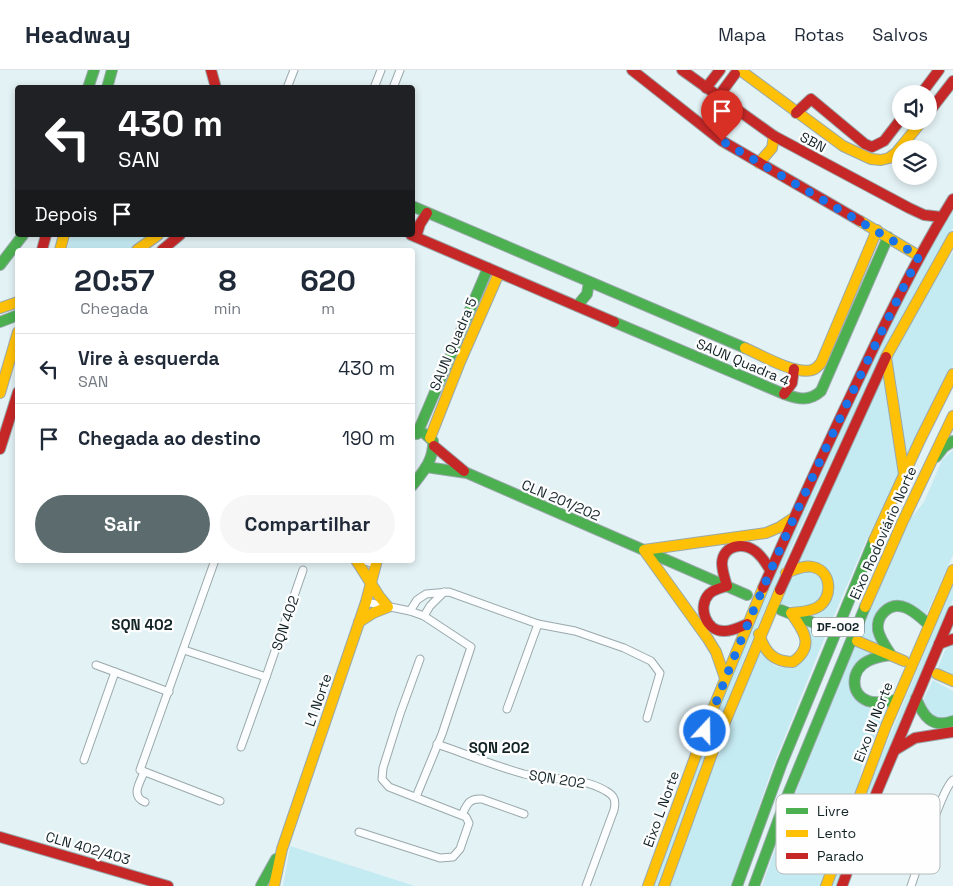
<!DOCTYPE html>
<html lang="pt">
<head>
<meta charset="utf-8">
<style>
  :root { --surface:#fff; --page:#f6f6f7; --text:#1f2937; --muted:#747a83; --line:#e0e1e3; --accent:#5b6b6e }
  body { margin:0; font-family:"Space Grotesk",sans-serif; background:var(--page); color:var(--text); height:100vh; display:flex; flex-direction:column; font-size:19px; white-space:nowrap }
  * { box-sizing:border-box; margin:0 }
  p { font-size:16px; color:var(--muted) }
  .icon { flex:none; width:28px; height:28px; fill:none; stroke:currentColor; stroke-width:2; stroke-linecap:round; stroke-linejoin:round }
  .map { position:relative; flex:1; overflow:hidden }
  .panel { position:absolute; left:15px; top:178px; width:400px; height:315px; display:flex; flex-direction:column; background:var(--surface); border-radius:5px; box-shadow:0 2px 8px #0003 }
  .panel>* { flex:none }
  .top-card { position:absolute; left:15px; top:15px; width:400px; height:152px; border-radius:5px; box-shadow:0 2px 8px #0003; background:#202124; color:#fff; overflow:hidden }
  .controls { position:absolute; left:892px; top:15px; display:grid; gap:10px }
  .controls a { display:grid; place-items:center; width:45px; height:45px; border-radius:50%; background:var(--surface); box-shadow:0 2px 8px #0003; font-size:25px }
  .pin { position:absolute; display:grid; place-items:center; width:42px; height:42px; color:#fff; margin:-51px -21px; border-radius:50% 50% 50% 0; rotate:-45deg; box-shadow:0 0 5px #0007 }
  .pin .icon { rotate:45deg }
  .me { position:absolute; width:55px; margin:-28px; rotate:21deg; stroke-linejoin:round; filter:drop-shadow(0 0 4px #0008) }
  .turn { display:flex; align-items:center; gap:18px; height:105px; padding:0 20px; font-size:22px }
  .turn .icon { width:65px; height:65px; stroke-width:2.5 }
  .turn b { display:block; font-size:35px; line-height:42px }
  .then { display:flex; align-items:center; height:48px; padding:0 20px; background:#0003; gap:10px; font-size:19px }
  .eta { display:flex; justify-content:space-evenly; align-items:center; height:85px; text-align:center }
  .eta b { font-size:30px; font-weight:800; line-height:35px }
  .action { display:flex; gap:10px; margin-top:auto; padding:10px 20px }
  .action a { flex:1; height:58px; border-radius:30px; background:var(--accent); color:#fff; font-size:20px; font-weight:800; line-height:58px; text-align:center }
  .action a+a { background:var(--page); color:var(--text) }
  ul { padding:0; list-style:none }
  li { display:flex; align-items:center; gap:15px; height:70px; padding:0 20px; border-top:1px solid var(--line) }
  li div { flex:1 }
  li b { display:block; font-size:19px }
  li em { font-style:normal }
  header { display:flex; align-items:center; gap:30px; box-sizing:border-box; height:70px; padding:0 25px; background:var(--surface); border-bottom:1px solid var(--line) }
  header strong { font-size:24px }
  nav { display:flex; gap:28px; margin-inline-start:auto; font-size:18px }
  .map>svg:first-child { display:block }
  .green { fill:#c5ebf2 }
  .lines { fill:none; stroke-linecap:round; stroke-linejoin:round }
  .street-casing { stroke:#9aa8ab; stroke-width:9 }
  .fast-casing { stroke:#9aa8ab; stroke-width:12 }
  .slow-casing { stroke:#9aa8ab; stroke-width:12 }
  .jam-casing { stroke:#9aa8ab; stroke-width:12 }
  .street { stroke:#fbfdfe; stroke-width:7 }
  .fast { stroke:#4caf50; stroke-width:10 }
  .slow { stroke:#ffc107; stroke-width:10 }
  .jam { stroke:#c62828; stroke-width:10 }
  .route { stroke:#1a73e8; stroke-width:9; stroke-dasharray:0 16.2 }
  .labels { text-anchor:middle; dominant-baseline:central; stroke-width:4.5; stroke-linejoin:round; paint-order:stroke }
  .shield { fill:#fefefe; stroke:#596567; stroke-width:1 }
  .shield-label { font-size:12px; font-weight:bold; fill:#122326 }
  .street-label { font-size:14px; fill:#122326; stroke:#fefefe }
  .neighbourhood-label { font-size:15px; font-weight:bold; fill:#122326; stroke:#fefefe }
  .key { fill:#fefefe; stroke:#b7bcbd; stroke-width:1 }
  .key-label { font-size:14px; fill:#122326 }
</style>
</head>
<body>
<header>
<strong>Headway</strong>
<nav><a>Mapa</a><a>Rotas</a><a>Salvos</a></nav>
</header>
<div class="map">
<svg width="953" height="816" viewBox="0 0 953 816">
  <rect width="100%" height="100%" fill="#e3f2f5"/>
  <g class="green">
    <polygon points="953,141 953,158 935,189 850,352 794,471 736,608 660,816 654,816 711,655 780,487 884,268 927,181"/>
    <polygon points="71,165 155,165 133,180 67,180"/>
    <path d="M 953,182 L 953,296 L 865,473 L 830,555 L 807,546 L 817,543 L 828,506 L 795,496 C 843,389 890,281 953,182 Z"/>
    <polygon points="953,380 953,485 924,549 907,534 877,546 885,579 858,567 911,448 924,432 942,390"/>
    <polygon points="800,502 813,502 825,510 827,519 816,534 797,537 780,534 790,510"/>
    <polygon points="953,514 953,530 925,594 838,816 832,816 871,711"/>
    <path d="M 802,554 L 826,564 L 773,696 L 731,816 L 670,816 L 692,751 L 761,580 C 773,600 782,601 802,590 Z"/>
    <polygon points="953,573 953,606 937,600 945,580"/>
    <polygon points="854,576 878,586 872,586 852,619 889,634 862,696 855,727 825,816 762,816 793,729"/>
    <polygon points="933,610 953,621 953,648 935,651 924,634 924,628"/>
    <polygon points="290,776 415,816 283,816"/>
  </g>
  <g class="lines">
    <g class="street-casing">
      <g id="street">
        <polyline points="287,18 294,0"/>
        <polyline points="374,18 381,0"/>
        <polyline points="393,18 400,0"/>
        <polyline points="215,490 140,700 220,731"/>
        <polyline points="363,490 376,495"/>
        <polyline points="366,532 410,541 424,546 471,577 442,664 416,727"/>
        <polyline points="410,541 417,530 426,524 449,522 538,554 575,561 624,578 651,591 660,603 647,648"/>
        <polyline points="424,546 430,536 444,522"/>
        <polyline points="184,580 266,607 241,677"/>
        <polyline points="96,595 115,602"/>
        <polyline points="266,607 303,500"/>
        <polyline points="507,639 538,554"/>
        <path d="M 437,674 C 466,684 495,696 524,704 C 552,711 581,706 606,721 C 615,726 616,731 614,740 L 586,816"/>
        <polyline points="84,690 115,602 169,622"/>
        <path d="M 144,702 C 140,713 130,726 145,732"/>
        <path d="M 462,745 C 467,734 469,728 482,729 L 524,744"/>
        <polyline points="359,762 440,788 453,787 460,779 469,753 466,747 389,717 382,709 383,698 400,644 420,589"/>
        <path d="M 911,816 C 918,797 941,720 953,710"/>
      </g>
    </g>
    <g class="fast-casing">
      <g id="fast">
        <polyline points="88,18 94,0"/>
        <polyline points="107,18 112,0"/>
        <polyline points="412,136 745,278"/>
        <polyline points="0,195 23,165"/>
        <polyline points="577,236 587,224 589,212"/>
        <polyline points="0,252 18,245"/>
        <path d="M 614,252 L 784,324 C 798,329 809,332 821,321 L 888,167"/>
        <polyline points="417,364 488,198"/>
        <polyline points="936,387 944,377 953,371"/>
        <polyline points="426,397 467,403 747,525"/>
        <path d="M 412,416 C 423,402 434,390 433,371 L 425,364"/>
        <polyline points="781,540 827,558"/>
        <path d="M 916,628 C 923,646 932,659 953,651"/>
        <path d="M 896,630 C 887,631 877,634 868,631 C 849,624 851,599 868,591 C 875,587 883,586 891,585 C 886,577 880,569 878,560 C 877,553 879,547 884,542 C 899,527 916,543 928,554"/>
        <polyline points="261,816 276,789"/>
        <polyline points="737,816 782,693 874,470"/>
        <polyline points="754,816 788,724 865,537"/>
      </g>
    </g>
    <g class="slow-casing">
      <g id="slow">
        <polyline points="740,0 843,76 871,89 881,90 889,88 896,83 922,51"/>
        <polyline points="759,93 772,78 774,66"/>
        <polyline points="860,151 919,186"/>
        <polyline points="60,180 64,165"/>
        <polyline points="137,180 158,165"/>
        <polyline points="0,238 18,232"/>
        <path d="M 745,278 C 761,285 795,305 812,300 C 816,299 818,296 821,293 L 877,160"/>
        <polyline points="0,323 18,262"/>
        <polyline points="430,368 460,292 499,203"/>
        <polyline points="904,404 886,287 953,167"/>
        <polyline points="874,470 920,370 953,304"/>
        <polyline points="356,490 379,526 388,537 373,543 359,552"/>
        <polyline points="865,537 902,453 953,346"/>
        <path d="M 759,564 C 765,582 773,592 793,592 C 815,576 804,561 791,543 C 800,542 810,542 818,537 C 833,528 832,501 813,497 C 804,495 794,500 786,503"/>
        <polyline points="857,571 904,591"/>
        <polyline points="937,604 953,611"/>
        <polyline points="725,608 716,582 708,569 644,480 766,463 780,457 792,449"/>
        <polyline points="274,816 282,779 366,532 377,490"/>
        <polyline points="648,816 712,641 763,518"/>
        <polyline points="664,816 713,681 780,520"/>
        <polyline points="826,816 886,656 953,500"/>
      </g>
    </g>
    <g class="jam-casing">
      <g id="jam">
        <polyline points="211,0 216,18"/>
        <polyline points="632,0 722,71 860,151"/>
        <polyline points="682,0 774,66 909,138 924,145 942,147"/>
        <polyline points="706,18 720,0"/>
        <polyline points="921,24 939,0"/>
        <polyline points="718,27 735,4"/>
        <polyline points="929,42 953,11"/>
        <polyline points="796,43 811,29 865,74 872,77 884,71 901,49"/>
        <polyline points="411,165 614,252"/>
        <polyline points="416,167 420,154 427,143"/>
        <polyline points="42,180 46,165"/>
        <polyline points="162,180 180,165"/>
        <polyline points="784,324 792,313 794,299"/>
        <polyline points="434,376 464,401"/>
        <polyline points="0,379 18,322"/>
        <path d="M 763,518 C 792,452 822,386 853,321 C 884,255 915,191 953,129"/>
        <polyline points="780,520 886,287"/>
        <path d="M 747,554 C 740,557 733,561 725,561 C 706,562 697,537 709,524 C 714,519 721,518 727,516 C 725,509 722,501 722,493 C 723,475 743,472 755,481 C 762,486 766,493 770,500"/>
        <polyline points="939,574 953,569"/>
        <polyline points="895,680 915,668 953,662"/>
        <polyline points="0,767 168,816"/>
        <polyline points="842,816 876,724 953,541"/>
      </g>
    </g>
    <use href="#street" class="street"/>
    <use href="#fast" class="fast"/>
    <use href="#slow" class="slow"/>
    <use href="#jam" class="jam"/>
  </g>
  <g class="lines">
    <path class="route" d="M 705,661 C 767,498 842,341 919,186 L 722,71"/>
  </g>
  <g class="labels">
    <rect class="shield" x="812" y="547.5" width="52" height="19" rx="4"/>
    <g class="shield-label">
      <text x="838" y="557">DF-002</text>
    </g>
    <g class="street-label">
      <text transform="translate(813 72) rotate(28)">SBN</text>
      <text transform="translate(453 274) rotate(-67)">SAUN Quadra 5</text>
      <text transform="translate(743 292) rotate(23)">SAUN Quadra 4</text>
      <text transform="translate(561 430) rotate(23)">CLN 201/202</text>
      <text transform="translate(883 463) rotate(-66)">Eixo Rodoviário Norte</text>
      <text transform="translate(285 553) rotate(-71)">SQN 402</text>
      <text transform="translate(318 630) rotate(-71)">L1 Norte</text>
      <text transform="translate(873 652) rotate(-69)">Eixo W Norte</text>
      <text transform="translate(557 709) rotate(9)">SQN 202</text>
      <text transform="translate(661 739) rotate(-70)">Eixo L Norte</text>
      <text transform="translate(88 778) rotate(16)">CLN 402/403</text>
    </g>
    <g class="neighbourhood-label">
      <text x="142" y="554">SQN 402</text>
      <text x="499" y="677">SQN 202</text>
    </g>
  </g>
  <rect x="776" y="724" width="164" height="80" rx="8" class="key"/>
  <rect x="786" y="738" width="22" height="6" fill="#4caf50"/>
  <rect x="786" y="760" width="22" height="7" fill="#ffc107"/>
  <rect x="786" y="783" width="22" height="6" fill="#c62828"/>
  <g class="key-label">
    <text x="817" y="746">Livre</text>
    <text x="817" y="768">Lento</text>
    <text x="817" y="791">Parado</text>
  </g>
</svg>
<div class="controls">
<a><svg class="icon" aria-label="sound" viewBox="0 0 24 24"><path d="M4 9h4l5-4v14l-5-4H4zM17 9q2 3 0 6"/></svg></a>
<a><svg class="icon" aria-label="layers" viewBox="0 0 24 24"><path d="M12 4l9 5-9 5-9-5zM3 14l9 5 9-5"/></svg></a>
</div>
<div class="pin" style="left:722px;top:71px;background:#d93025"><svg class="icon" aria-label="arrive" viewBox="0 0 24 24"><path d="M6 21V4h12l-3 4 3 4H6"/></svg></div>
<svg class="me" style="left:705px;top:661px" viewBox="-20 -20 40 40"><circle r="17" fill="#1a73e8" stroke="#fff" stroke-width="3"/><path d="M0-11L8 9 0 5-8 9z" fill="#fff"/></svg>
<div class="top-card">
<div class="turn"><svg class="icon" aria-label="left" viewBox="0 0 24 24"><path d="M17 20v-9H6M10 6l-5 5 5 5"/></svg><div><b>430 m</b>SAN</div></div>
<div class="then">Depois<svg class="icon" aria-label="arrive" viewBox="0 0 24 24"><path d="M6 21V4h12l-3 4 3 4H6"/></svg></div>
</div>
<section class="panel">
<div class="eta">
<div><b>20:57</b><p>Chegada</p></div>
<div><b>8</b><p>min</p></div>
<div><b>620</b><p>m</p></div>
</div>
<ul>
<li><svg class="icon" aria-label="left" viewBox="0 0 24 24"><path d="M17 20v-9H6M10 6l-5 5 5 5"/></svg><div><b>Vire à esquerda</b><p>SAN</p></div><em>430 m</em></li>
<li><svg class="icon" aria-label="arrive" viewBox="0 0 24 24"><path d="M6 21V4h12l-3 4 3 4H6"/></svg><div><b>Chegada ao destino</b></div><em>190 m</em></li>
</ul>
<div class="action"><a>Sair</a><a>Compartilhar</a></div>
</section>
</div>
</body>
</html>
